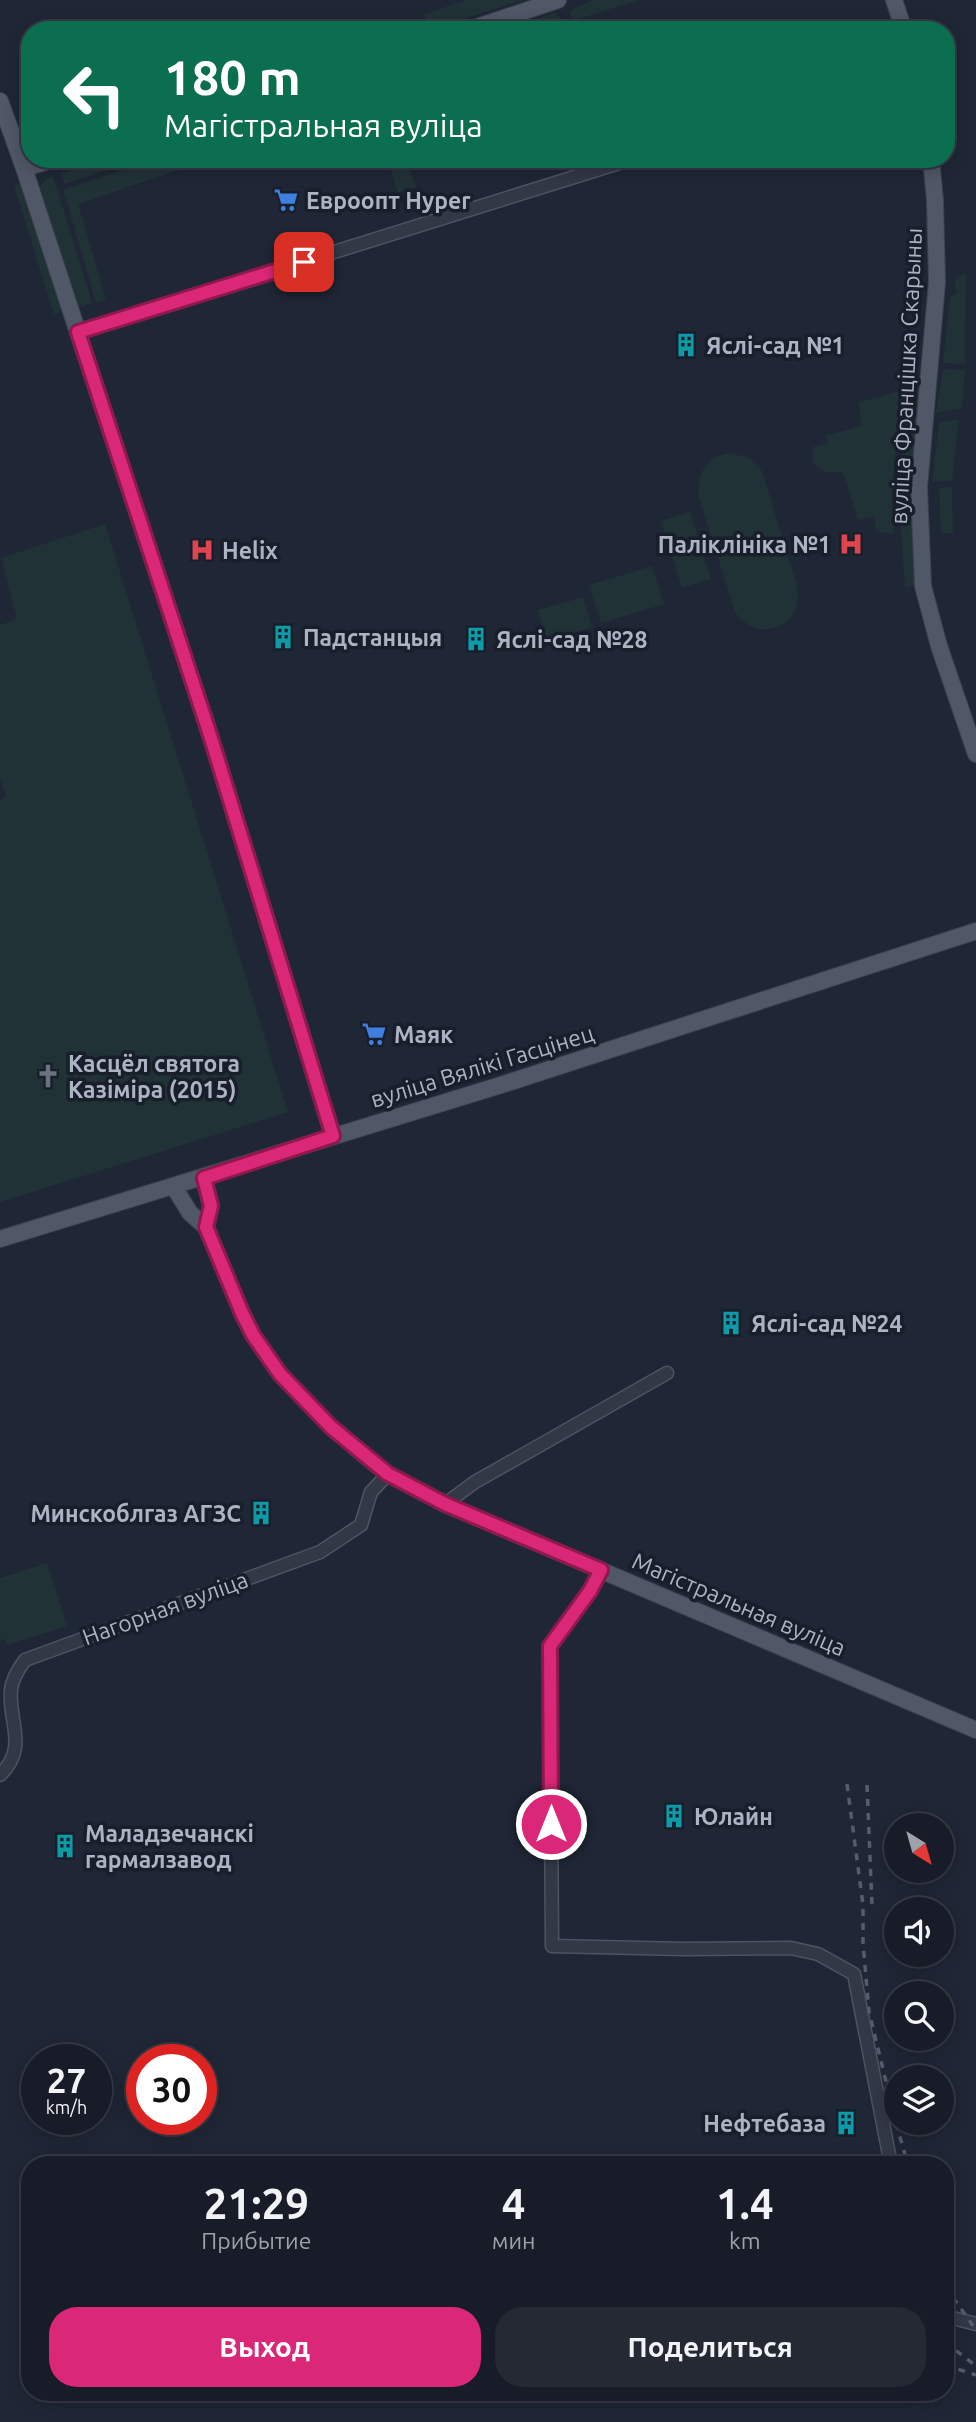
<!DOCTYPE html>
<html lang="ru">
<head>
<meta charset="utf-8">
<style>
  :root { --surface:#171c28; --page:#242934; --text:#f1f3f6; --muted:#9ea1a8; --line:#363a45; --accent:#db2777 }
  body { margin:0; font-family:Ubuntu,sans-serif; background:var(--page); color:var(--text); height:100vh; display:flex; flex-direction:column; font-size:26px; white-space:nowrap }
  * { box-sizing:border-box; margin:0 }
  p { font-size:23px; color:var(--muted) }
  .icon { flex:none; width:38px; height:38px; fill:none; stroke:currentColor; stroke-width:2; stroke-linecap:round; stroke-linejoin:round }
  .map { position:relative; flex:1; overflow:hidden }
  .drawer { position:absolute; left:21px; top:2156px; width:933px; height:245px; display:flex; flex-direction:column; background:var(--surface); border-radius:28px; box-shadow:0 4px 18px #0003,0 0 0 2px var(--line) }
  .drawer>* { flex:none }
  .guide { position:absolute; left:21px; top:21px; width:934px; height:147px; border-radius:28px; box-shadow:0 4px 18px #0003,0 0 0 2px var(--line); background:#0b6e4f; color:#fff; overflow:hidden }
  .needle { width:46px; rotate:143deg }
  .buttons { position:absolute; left:884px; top:1813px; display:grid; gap:14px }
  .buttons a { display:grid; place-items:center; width:70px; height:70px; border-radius:50%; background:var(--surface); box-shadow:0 4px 18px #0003,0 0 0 2px var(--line); font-size:35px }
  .speed { position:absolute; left:21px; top:2044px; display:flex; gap:14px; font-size:35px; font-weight:700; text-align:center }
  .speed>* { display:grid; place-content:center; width:91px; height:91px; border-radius:50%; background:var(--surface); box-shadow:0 4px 18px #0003,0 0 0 2px var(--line); line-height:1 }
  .speed small { font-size:18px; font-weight:400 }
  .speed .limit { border:10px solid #d22; background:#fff; color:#111 }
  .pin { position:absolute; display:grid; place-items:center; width:60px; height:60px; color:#fff; margin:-30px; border-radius:14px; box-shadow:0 4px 10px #0006 }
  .me { position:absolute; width:77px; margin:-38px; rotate:0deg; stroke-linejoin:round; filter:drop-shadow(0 0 5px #0008) }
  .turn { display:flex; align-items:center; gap:24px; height:147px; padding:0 28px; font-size:32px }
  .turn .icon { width:91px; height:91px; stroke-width:2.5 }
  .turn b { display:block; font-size:49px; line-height:60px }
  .eta { display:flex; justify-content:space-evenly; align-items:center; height:119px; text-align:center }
  .eta b { font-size:42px; font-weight:600; line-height:49px }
  .primary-button { display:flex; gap:14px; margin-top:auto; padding:14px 28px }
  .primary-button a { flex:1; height:80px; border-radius:28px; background:var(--accent); color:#fff; font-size:28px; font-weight:600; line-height:80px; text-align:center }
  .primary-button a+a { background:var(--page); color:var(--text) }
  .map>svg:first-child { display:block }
  .green { fill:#213236 }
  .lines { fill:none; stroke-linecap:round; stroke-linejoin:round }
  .minor-casing { stroke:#4d5361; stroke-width:15 }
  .major-casing { stroke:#3c424f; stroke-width:18 }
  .minor { stroke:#323846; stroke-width:12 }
  .major { stroke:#505766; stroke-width:16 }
  .rail { stroke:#545c6d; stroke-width:3.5; stroke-dasharray:7 7; stroke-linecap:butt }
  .route-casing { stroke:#8e194d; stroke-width:18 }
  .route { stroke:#db2777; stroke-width:12 }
  .labels { text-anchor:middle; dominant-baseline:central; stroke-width:7; stroke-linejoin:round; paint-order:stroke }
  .poi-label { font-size:23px; font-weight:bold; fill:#acb3c3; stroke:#181e2a; text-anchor:start }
  .street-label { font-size:23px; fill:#acb3c3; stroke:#181e2a }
</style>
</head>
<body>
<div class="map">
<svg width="976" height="2422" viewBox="0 0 976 2422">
  <rect width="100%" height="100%" fill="#1f2635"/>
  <g class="green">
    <polygon points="467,0 523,0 429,30 424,14"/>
    <polygon points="594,0 639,0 572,21 570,12 572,9"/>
    <polygon points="554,13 562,19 564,23 544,30 501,30"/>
    <polygon points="111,159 142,159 64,184 61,173"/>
    <polygon points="156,159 237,159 222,164 209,160 78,204 106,300 96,303 64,192 66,189"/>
    <polygon points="387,159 407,159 416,187 398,193"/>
    <polygon points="53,176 92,303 76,309 40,186 47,178"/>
    <polygon points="20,183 27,191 64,310 54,315 14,185"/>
    <polygon points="966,273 965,364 943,363 950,296 957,294 955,283 956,278"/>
    <polygon points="943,369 965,370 962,408 936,413"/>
    <polygon points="908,388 922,388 919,585 905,588 899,495"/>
    <polygon points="900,391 892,497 894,534 877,532 874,516 858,520 843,472 825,472 813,464 813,447 828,443 826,436 861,426 859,402"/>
    <polygon points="959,419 952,481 932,482 939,422"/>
    <path d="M 728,453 L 748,457 L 762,471 L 797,585 C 806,626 758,646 735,612 L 699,498 C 695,475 706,458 728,453 Z"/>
    <polygon points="952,486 953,533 941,533 939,488"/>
    <polygon points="690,512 711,579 682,588 661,521"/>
    <polygon points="105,524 288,1112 0,1202 0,800 6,797 0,777 0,625 17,619 1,558"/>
    <polygon points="652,566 664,604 601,623 589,585"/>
    <polygon points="583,597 592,627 547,641 538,610"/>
    <polygon points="47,1563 67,1626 7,1645 5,1639 0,1640 0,1578"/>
  </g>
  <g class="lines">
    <g class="minor-casing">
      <g id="minor">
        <polyline points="78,332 632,159"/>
        <polyline points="445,1504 475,1482 667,1373"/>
        <polyline points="601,1570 590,1591 550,1646 552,1946 685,1949 791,1948 818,1954 854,1974 891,2165"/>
        <path d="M 0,1775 C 29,1747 8,1722 11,1690 C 12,1678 19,1668 25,1660 L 320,1552 L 361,1525 L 371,1492 L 388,1474"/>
        <polyline points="945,2316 976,2324"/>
      </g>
    </g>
    <g class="major-casing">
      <g id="major">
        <polyline points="894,0 904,30"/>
        <polyline points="468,30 558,0"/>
        <polyline points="0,101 24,168 211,738 333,1136"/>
        <polyline points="931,159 935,200 937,282 919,487 923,586 939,646 976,754"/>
        <polyline points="24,168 56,159"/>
        <polyline points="204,1178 211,1206 206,1227"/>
        <polyline points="174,1187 190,1213 206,1227 242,1313 253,1335 280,1374 331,1427 374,1463 388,1474 445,1504 976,1730"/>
        <polyline points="0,1239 501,1085 976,931"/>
      </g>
    </g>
    <use href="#minor" class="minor"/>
    <use href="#major" class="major"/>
    <g class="rail">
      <polyline points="847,1784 863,1905 863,1943 869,2012 896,2122"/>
      <polyline points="867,1785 872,1905"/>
      <polyline points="896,2123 908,2165"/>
      <polyline points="945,2286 976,2330"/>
      <polyline points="945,2342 976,2366"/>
      <polyline points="945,2365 976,2375"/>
    </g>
  </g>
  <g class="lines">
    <g class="route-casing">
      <polyline id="route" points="304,262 78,332 211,738 333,1136 204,1178 211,1206 206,1227 242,1313 253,1335 280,1374 331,1427 388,1474 445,1504 601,1570 590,1591 550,1646 551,1824"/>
    </g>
    <use href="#route" class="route"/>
  </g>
  <defs>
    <g id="supermarket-bare" transform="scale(1.89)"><path d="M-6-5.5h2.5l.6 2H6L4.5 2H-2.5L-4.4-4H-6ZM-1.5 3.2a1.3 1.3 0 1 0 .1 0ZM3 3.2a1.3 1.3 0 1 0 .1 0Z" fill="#3f7fe0" stroke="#181e2a" stroke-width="2.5" paint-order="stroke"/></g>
    <g id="building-bare" transform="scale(1.89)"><path d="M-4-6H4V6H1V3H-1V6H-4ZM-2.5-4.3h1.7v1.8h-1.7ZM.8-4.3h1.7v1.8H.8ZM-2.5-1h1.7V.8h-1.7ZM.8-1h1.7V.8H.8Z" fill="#0f9aa8" stroke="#181e2a" stroke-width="2.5" paint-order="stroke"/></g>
    <g id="hospital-bare" transform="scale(1.89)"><path d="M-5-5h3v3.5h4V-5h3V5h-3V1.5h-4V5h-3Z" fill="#e0444e" stroke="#181e2a" stroke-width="2.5" paint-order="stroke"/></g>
    <g id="church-bare" transform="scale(1.89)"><path d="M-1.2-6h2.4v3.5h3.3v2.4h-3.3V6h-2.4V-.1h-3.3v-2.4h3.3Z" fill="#6b7280" stroke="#181e2a" stroke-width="2.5" paint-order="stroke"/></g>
  </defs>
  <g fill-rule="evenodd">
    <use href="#supermarket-bare" x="286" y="200"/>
    <use href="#building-bare" x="686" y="345"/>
    <use href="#hospital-bare" x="851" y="544"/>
    <use href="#hospital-bare" x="202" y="550"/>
    <use href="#building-bare" x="283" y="637"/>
    <use href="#building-bare" x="476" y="639"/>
    <use href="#supermarket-bare" x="374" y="1034"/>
    <use href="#church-bare" x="48" y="1076"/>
    <use href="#building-bare" x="731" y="1323"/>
    <use href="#building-bare" x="261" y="1513"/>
    <use href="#building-bare" x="674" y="1816"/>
    <use href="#building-bare" x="65" y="1846"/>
    <use href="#building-bare" x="846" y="2123"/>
  </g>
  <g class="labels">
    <g class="poi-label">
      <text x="306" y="200">Евроопт Hyper</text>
      <text x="706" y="345">Яслі-сад №1</text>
      <text x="831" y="544" text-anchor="end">Паліклініка №1</text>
      <text x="222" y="550">Helix</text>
      <text x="303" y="637">Падстанцыя</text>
      <text x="496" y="639">Яслі-сад №28</text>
      <text x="394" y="1034">Маяк</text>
      <text x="68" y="1063">Касцёл святога<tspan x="68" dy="26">Казіміра (2015)</tspan></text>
      <text x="751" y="1323">Яслі-сад №24</text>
      <text x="241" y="1513" text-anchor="end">Минскоблгаз АГЗС</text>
      <text x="694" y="1816">Юлайн</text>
      <text x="85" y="1833">Маладзечанскі<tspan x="85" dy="26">гармалзавод</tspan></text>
      <text x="826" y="2123" text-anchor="end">Нефтебаза</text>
    </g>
    <g class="street-label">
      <text transform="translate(906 376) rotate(-87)">вуліца Францішка Скарыны</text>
      <text transform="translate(482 1066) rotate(-17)">вуліца Вялікі Гасцінец</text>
      <text transform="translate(739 1604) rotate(23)">Магістральная вуліца</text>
      <text transform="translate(165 1608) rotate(-20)">Нагорная вуліца</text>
    </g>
  </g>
</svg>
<div class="buttons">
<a><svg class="needle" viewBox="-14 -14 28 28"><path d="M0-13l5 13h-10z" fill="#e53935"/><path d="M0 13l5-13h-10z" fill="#9ea1a8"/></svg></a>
<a><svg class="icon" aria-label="sound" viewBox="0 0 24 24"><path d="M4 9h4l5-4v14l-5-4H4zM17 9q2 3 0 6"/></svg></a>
<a><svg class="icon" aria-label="search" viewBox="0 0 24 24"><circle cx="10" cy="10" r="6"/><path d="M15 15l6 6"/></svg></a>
<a><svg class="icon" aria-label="layers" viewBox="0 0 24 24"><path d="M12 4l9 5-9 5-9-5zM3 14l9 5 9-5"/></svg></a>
</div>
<div class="speed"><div>27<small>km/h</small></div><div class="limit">30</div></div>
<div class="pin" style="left:304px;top:262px;background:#d93025"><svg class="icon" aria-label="arrive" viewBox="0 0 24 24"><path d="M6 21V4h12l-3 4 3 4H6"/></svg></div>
<svg class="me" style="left:551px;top:1824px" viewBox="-20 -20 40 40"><circle r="17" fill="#db2777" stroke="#fff" stroke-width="3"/><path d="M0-11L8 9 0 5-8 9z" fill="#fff"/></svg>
<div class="guide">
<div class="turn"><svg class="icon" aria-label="left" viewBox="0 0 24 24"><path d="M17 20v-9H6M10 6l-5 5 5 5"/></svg><div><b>180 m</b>Магістральная вуліца</div></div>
</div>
<section class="drawer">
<div class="eta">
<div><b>21:29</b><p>Прибытие</p></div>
<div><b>4</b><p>мин</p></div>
<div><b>1.4</b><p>km</p></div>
</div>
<div class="primary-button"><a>Выход</a><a>Поделиться</a></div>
</section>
</div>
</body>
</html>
